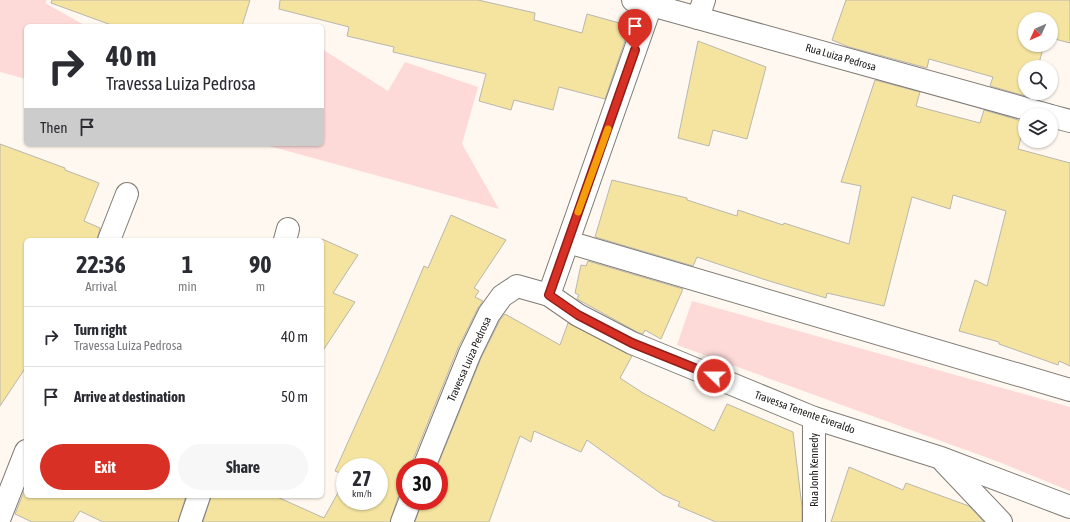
<!DOCTYPE html>
<html lang="en">
<head>
<meta charset="utf-8">
<style>
  :root { --surface:#fff; --page:#f7f7f7; --text:#2b2b33; --muted:#7c7c81; --line:#e1e1e2; --accent:#d93025 }
  body { margin:0; font-family:"Asap Condensed",sans-serif; background:var(--page); color:var(--text); height:100vh; display:flex; flex-direction:column; font-size:15px; white-space:nowrap }
  * { box-sizing:border-box; margin:0 }
  p { font-size:13px; color:var(--muted) }
  .icon { flex:none; width:22px; height:22px; fill:none; stroke:currentColor; stroke-width:2; stroke-linecap:round; stroke-linejoin:round }
  .map { position:relative; flex:1; overflow:hidden }
  .panel { position:absolute; left:24px; top:238px; width:300px; height:260px; display:flex; flex-direction:column; background:var(--surface); border-radius:6px; box-shadow:0 1px 3px #0004 }
  .panel>* { flex:none }
  .top-card { position:absolute; left:24px; top:24px; width:300px; height:122px; border-radius:6px; box-shadow:0 1px 3px #0004; background:#fff; color:var(--text); overflow:hidden }
  .needle { width:26px; rotate:225deg }
  .controls { position:absolute; left:1018px; top:12px; display:grid; gap:8px }
  .controls a { display:grid; place-items:center; width:40px; height:40px; border-radius:50%; background:var(--surface); box-shadow:0 1px 3px #0004; font-size:20px }
  .speed { position:absolute; left:336px; top:458px; display:flex; gap:8px; font-size:20px; font-weight:700; text-align:center }
  .speed>* { display:grid; place-content:center; width:52px; height:52px; border-radius:50%; background:var(--surface); box-shadow:0 1px 3px #0004; line-height:1 }
  .speed small { font-size:10px; font-weight:400 }
  .speed .limit { border:6px solid #d22; background:#fff; color:#111 }
  .pin { position:absolute; display:grid; place-items:center; width:34px; height:34px; color:#fff; margin:-41px -17px; border-radius:50% 50% 50% 0; rotate:-45deg; box-shadow:0 0 4px #0007 }
  .pin .icon { rotate:45deg }
  .me { position:absolute; width:44px; margin:-22px; rotate:292deg; stroke-linejoin:round; filter:drop-shadow(0 0 3px #0008) }
  .turn { display:flex; align-items:center; gap:14px; height:84px; padding:0 16px; font-size:18px }
  .turn .icon { width:52px; height:52px; stroke-width:2.5 }
  .turn b { display:block; font-size:28px; line-height:34px }
  .then { display:flex; align-items:center; height:38px; padding:0 16px; background:#0003; gap:8px; font-size:15px }
  .eta { display:flex; justify-content:space-evenly; align-items:center; height:68px; text-align:center }
  .eta b { font-size:24px; font-weight:700; line-height:28px }
  .action { display:flex; gap:8px; margin-top:auto; padding:8px 16px }
  .action a { flex:1; height:46px; border-radius:24px; background:var(--accent); color:#fff; font-size:16px; font-weight:700; line-height:46px; text-align:center }
  .action a+a { background:var(--page); color:var(--text) }
  ul { padding:0; list-style:none }
  li { display:flex; align-items:center; gap:12px; height:60px; padding:0 16px; border-top:1px solid var(--line) }
  li div { flex:1 }
  li b { display:block; font-size:15px }
  li em { font-style:normal }
  .map>svg:first-child { display:block }
  .green { fill:#fddad8 }
  .building { fill:#f4e4a0; stroke:#b9b7ae }
  .lines { fill:none; stroke-linecap:round; stroke-linejoin:round }
  .minor-casing { stroke:#817b75; stroke-width:24 }
  .minor { stroke:#fff; stroke-width:22 }
  .route-casing { stroke:#8d1f18; stroke-width:10 }
  .route { stroke:#d93025; stroke-width:7 }
  .slow { stroke:#f59e0b; stroke-width:7 }
  .labels { text-anchor:middle; dominant-baseline:central; stroke-width:3.5; stroke-linejoin:round; paint-order:stroke }
  .street-label { font-size:11px; fill:#1f1d1b; stroke:#fff }
</style>
</head>
<body>
<div class="map">
<svg width="1070" height="522" viewBox="0 0 1070 522">
  <rect width="100%" height="100%" fill="#fef8f0"/>
  <g class="green">
    <polygon points="0,0 47,0 45,3 86,26 26,26 26,79 0,72"/>
    <polygon points="322,49 388,91 405,62 478,87 462,144 499,209 262,144 322,144"/>
    <polygon points="692,301 1070,407 1070,491 999,462 677,345"/>
  </g>
  <g class="building">
    <polygon points="52,0 250,0 242,26 114,26 51,3"/>
    <polygon points="280,0 478,0 535,13 534,20 582,33 587,14 630,26 605,99 559,87 553,110 514,100 511,110 479,101 486,74 393,52 394,47 347,36 349,27 279,9"/>
    <polygon points="846,0 1070,0 1070,43 1051,38 1051,19 1025,19 1025,45 1044,45 1038,67 1025,67 1025,96 990,86 993,77 929,59 927,68 849,47 832,40"/>
    <polygon points="698,41 766,67 747,139 713,130 709,146 678,138"/>
    <polygon points="875,80 920,92 916,106 942,113 980,123 984,110 1025,122 1018,149 1070,163 1070,366 1059,361 1058,365 999,344 999,342 959,331 975,280 987,286 1006,211 953,195 950,209 912,197 884,306 827,293 826,298 766,280 697,257 693,266 595,237 612,180 687,198 687,200 737,216 738,210 783,225 784,223 849,244 861,186 841,182"/>
    <polygon points="0,144 65,168 65,170 99,183 84,221 100,228 97,240 26,240 26,367 0,406"/>
    <polygon points="451,215 506,240 474,288 479,291 475,297 483,301 478,308 458,348 412,462 412,467 405,467 405,490 402,492 398,497 390,522 203,522 211,496 275,496 324,518 345,480 345,501 379,501 379,467 345,467 345,475 335,471 379,373 424,266 428,268"/>
    <polygon points="322,239 358,255 333,293 355,302 322,352"/>
    <polygon points="588,261 683,289 661,339 645,330 643,334 637,332 577,299 579,295 575,293 581,265 586,266"/>
    <polygon points="505,314 560,345 568,323 632,356 620,378 643,393 714,431 727,404 793,432 802,507 802,522 716,522 678,506 680,502 663,495 587,440 581,452 534,431 531,442 520,436 489,522 415,522 422,501 439,501 439,467 437,467 481,358 500,320"/>
    <polygon points="849,467 903,490 906,483 969,506 984,522 831,522"/>
    <polygon points="25,489 26,489 26,496 186,496 178,522 103,522 80,511 73,522 32,522 15,514"/>
  </g>
  <g class="lines">
    <g class="minor-casing">
      <g id="minor">
        <polyline points="633,0 1048,115"/>
        <polyline points="698,18 704,0"/>
        <polyline points="1051,116 1070,121"/>
        <polyline points="109,240 127,194"/>
        <polyline points="285,240 288,229"/>
        <polyline points="568,242 1070,390"/>
        <polyline points="549,295 578,315 632,343 814,418 941,458 1070,507"/>
        <polyline points="944,462 1001,522"/>
        <polyline points="424,467 470,353 489,314 502,296 517,286 549,295 651,5"/>
        <polyline points="0,517 26,451"/>
        <polyline points="190,522 199,496"/>
        <polyline points="402,522 410,501"/>
        <polyline points="814,522 814,418"/>
      </g>
    </g>
    <use href="#minor" class="minor"/>
  </g>
  <g class="lines">
    <g class="route-casing">
      <polyline id="route" points="635,50 549,295 578,315 632,343 714,376"/>
    </g>
    <use href="#route" class="route"/>
    <polyline class="slow" points="578,212 608,129"/>
  </g>
  <g class="labels">
    <g class="street-label">
      <text transform="translate(841 57) rotate(16)">Rua Luiza Pedrosa</text>
      <text transform="translate(469 359) rotate(-66)">Travessa Luiza Pedrosa</text>
      <text transform="translate(805 412) rotate(20)">Travessa Tenente Everaldo</text>
      <text transform="translate(814 470) rotate(-90)">Rua Jonh Kennedy</text>
    </g>
  </g>
</svg>
<div class="controls">
<a><svg class="needle" viewBox="-14 -14 28 28"><path d="M0-13l5 13h-10z" fill="#e53935"/><path d="M0 13l5-13h-10z" fill="#7c7c81"/></svg></a>
<a><svg class="icon" aria-label="search" viewBox="0 0 24 24"><circle cx="10" cy="10" r="6"/><path d="M15 15l6 6"/></svg></a>
<a><svg class="icon" aria-label="layers" viewBox="0 0 24 24"><path d="M12 4l9 5-9 5-9-5zM3 14l9 5 9-5"/></svg></a>
</div>
<div class="speed"><div>27<small>km/h</small></div><div class="limit">30</div></div>
<div class="pin" style="left:635px;top:50px;background:#d93025"><svg class="icon" aria-label="arrive" viewBox="0 0 24 24"><path d="M6 21V4h12l-3 4 3 4H6"/></svg></div>
<svg class="me" style="left:714px;top:376px" viewBox="-20 -20 40 40"><circle r="17" fill="#d93025" stroke="#fff" stroke-width="3"/><path d="M0-11L8 9 0 5-8 9z" fill="#fff"/></svg>
<div class="top-card">
<div class="turn"><svg class="icon" aria-label="right" viewBox="0 0 24 24"><path d="M7 20v-9h11M14 6l5 5-5 5"/></svg><div><b>40 m</b>Travessa Luiza Pedrosa</div></div>
<div class="then">Then<svg class="icon" aria-label="arrive" viewBox="0 0 24 24"><path d="M6 21V4h12l-3 4 3 4H6"/></svg></div>
</div>
<section class="panel">
<div class="eta">
<div><b>22:36</b><p>Arrival</p></div>
<div><b>1</b><p>min</p></div>
<div><b>90</b><p>m</p></div>
</div>
<ul>
<li><svg class="icon" aria-label="right" viewBox="0 0 24 24"><path d="M7 20v-9h11M14 6l5 5-5 5"/></svg><div><b>Turn right</b><p>Travessa Luiza Pedrosa</p></div><em>40 m</em></li>
<li><svg class="icon" aria-label="arrive" viewBox="0 0 24 24"><path d="M6 21V4h12l-3 4 3 4H6"/></svg><div><b>Arrive at destination</b></div><em>50 m</em></li>
</ul>
<div class="action"><a>Exit</a><a>Share</a></div>
</section>
</div>
</body>
</html>
